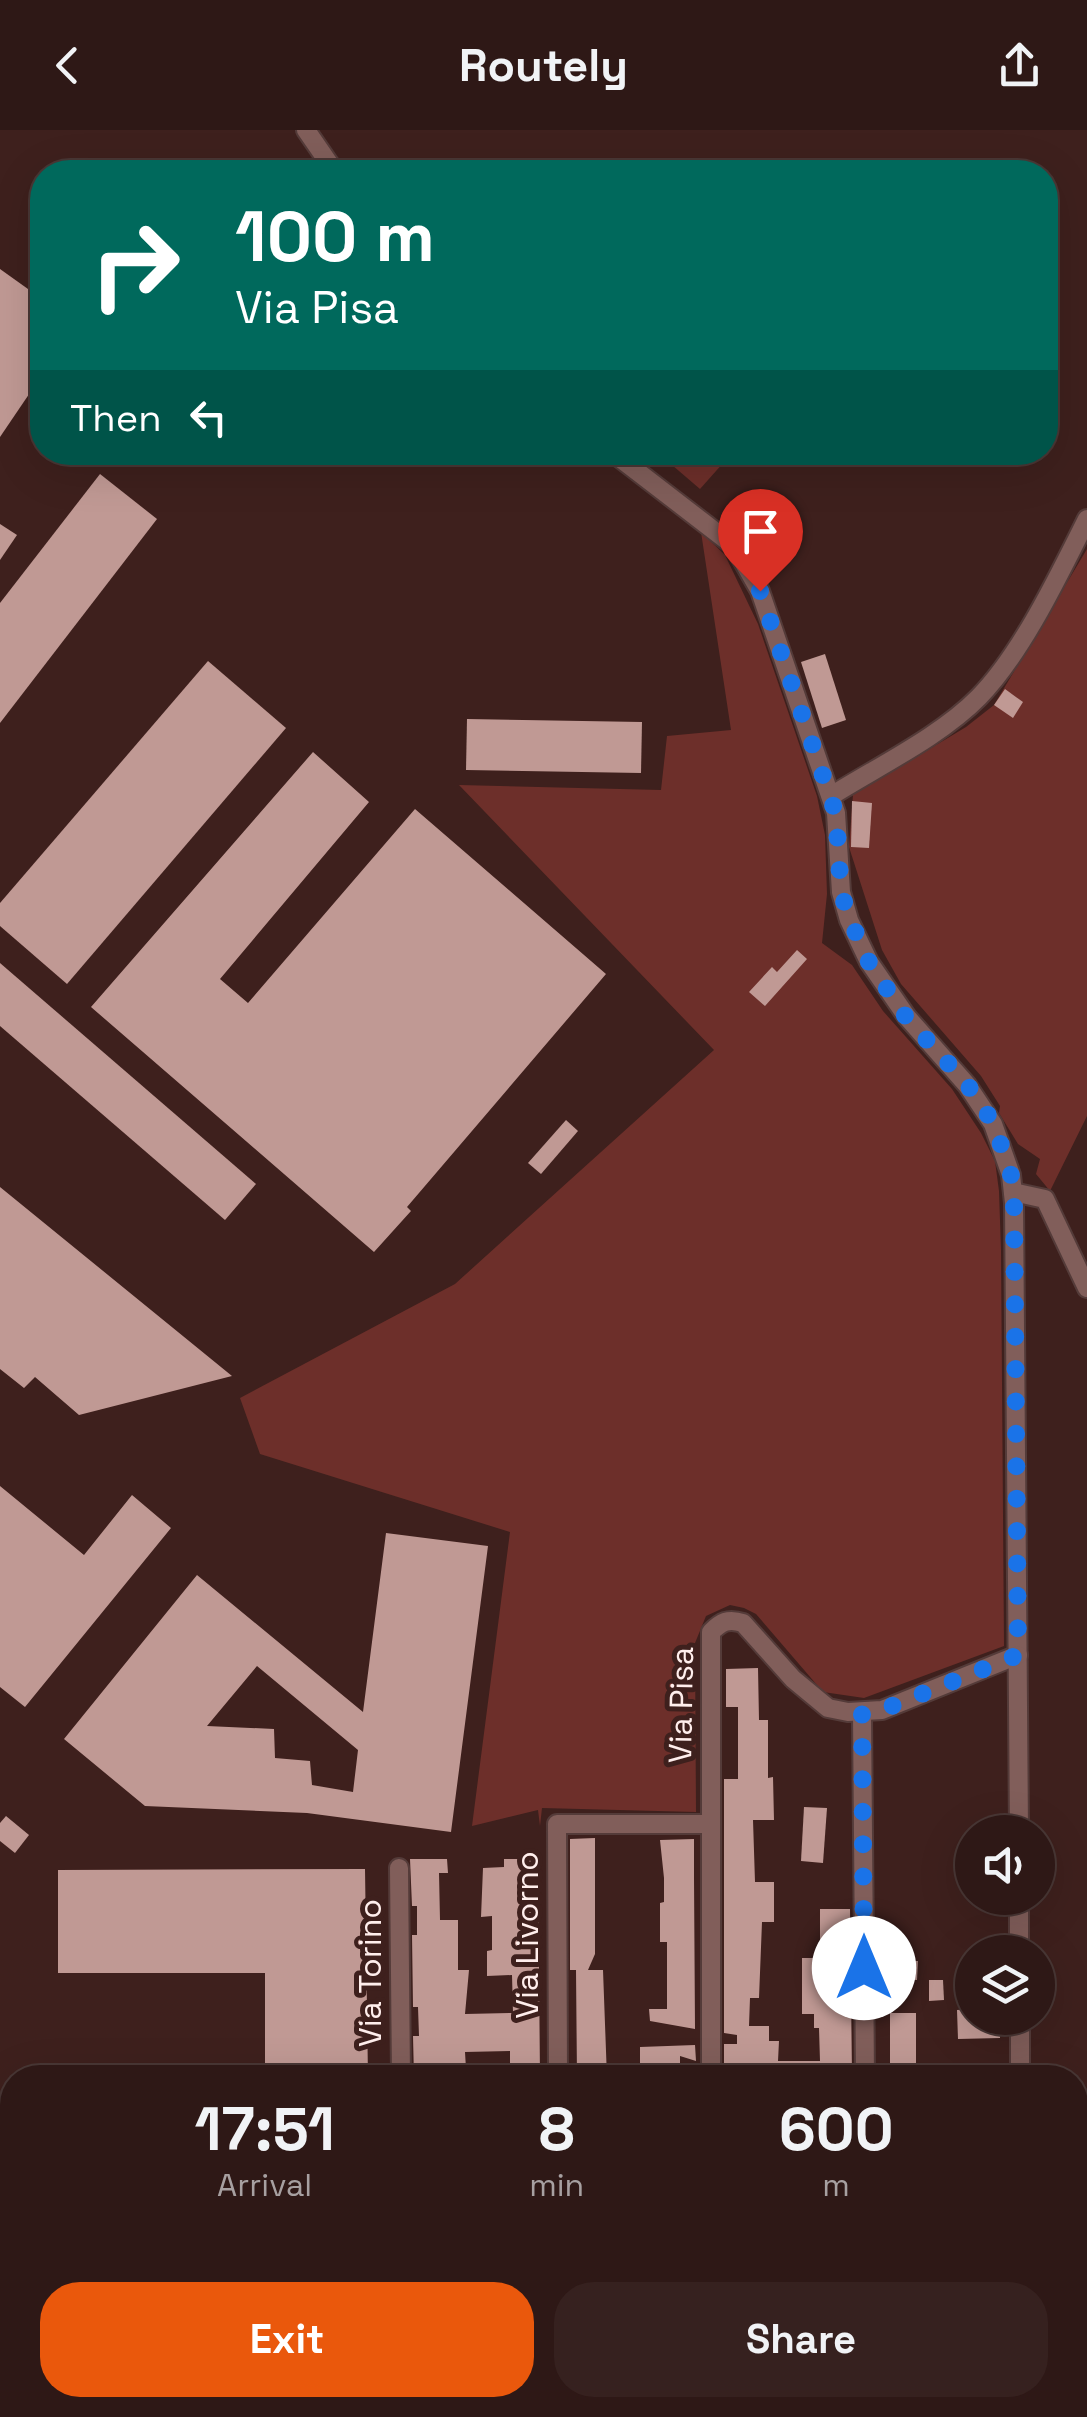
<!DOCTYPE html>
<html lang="en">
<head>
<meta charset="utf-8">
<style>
  :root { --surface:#2e1816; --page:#36211f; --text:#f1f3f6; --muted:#a7a0a1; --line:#493735; --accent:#ea580c }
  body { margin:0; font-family:"Space Grotesk",sans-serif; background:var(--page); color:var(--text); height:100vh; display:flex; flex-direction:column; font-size:38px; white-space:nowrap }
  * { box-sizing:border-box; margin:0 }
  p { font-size:32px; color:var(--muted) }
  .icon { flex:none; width:55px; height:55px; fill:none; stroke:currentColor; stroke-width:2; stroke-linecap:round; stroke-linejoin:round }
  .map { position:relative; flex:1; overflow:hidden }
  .drawer { position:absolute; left:0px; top:1935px; width:1088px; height:352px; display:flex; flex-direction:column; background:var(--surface); border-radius:40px 40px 0 0; box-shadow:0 10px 40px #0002,0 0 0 2px var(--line) }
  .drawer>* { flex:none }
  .banner { position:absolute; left:30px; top:30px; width:1028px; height:305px; border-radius:40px; box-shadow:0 10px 40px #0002,0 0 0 2px var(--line); background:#00695c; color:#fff; overflow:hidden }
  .buttons { position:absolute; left:955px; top:1685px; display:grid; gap:20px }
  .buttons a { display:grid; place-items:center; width:100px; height:100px; border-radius:50%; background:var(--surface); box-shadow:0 10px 40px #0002,0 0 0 2px var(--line); font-size:50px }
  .pin { position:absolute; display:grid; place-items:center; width:85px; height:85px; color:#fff; margin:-102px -42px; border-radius:50% 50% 50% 0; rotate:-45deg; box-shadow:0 0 10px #0007 }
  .pin .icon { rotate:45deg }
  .me { position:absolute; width:110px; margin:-55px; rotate:0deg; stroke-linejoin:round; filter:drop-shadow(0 0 8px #0008) }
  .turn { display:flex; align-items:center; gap:35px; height:210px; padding:0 40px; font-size:45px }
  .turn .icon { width:130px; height:130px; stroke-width:2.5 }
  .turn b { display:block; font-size:70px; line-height:85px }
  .then { display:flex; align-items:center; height:95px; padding:0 40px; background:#0003; gap:20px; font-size:38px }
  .eta { display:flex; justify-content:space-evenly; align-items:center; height:170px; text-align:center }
  .eta b { font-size:60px; font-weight:700; line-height:70px }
  .cta { display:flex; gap:20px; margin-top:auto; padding:20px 40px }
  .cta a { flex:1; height:115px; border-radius:40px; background:var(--accent); color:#fff; font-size:40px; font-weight:700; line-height:115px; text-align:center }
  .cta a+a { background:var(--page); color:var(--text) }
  header { display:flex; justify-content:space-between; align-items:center; height:130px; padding:0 40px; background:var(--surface); font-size:45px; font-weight:700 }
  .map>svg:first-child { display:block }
  .green { fill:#6d2f2a }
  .building { fill:#c09994; fill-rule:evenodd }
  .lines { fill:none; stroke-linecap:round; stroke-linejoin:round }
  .street-casing { stroke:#543b39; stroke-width:22 }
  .street { stroke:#815e5a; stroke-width:18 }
  .route { stroke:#1a73e8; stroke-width:18; stroke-dasharray:0 32.4 }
  .labels { text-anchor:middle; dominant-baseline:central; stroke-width:10; stroke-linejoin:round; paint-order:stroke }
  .street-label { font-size:32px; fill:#ffeeec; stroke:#3e201d }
</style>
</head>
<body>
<header><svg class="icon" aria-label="back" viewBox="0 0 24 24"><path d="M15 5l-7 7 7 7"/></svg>Routely<svg class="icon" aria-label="share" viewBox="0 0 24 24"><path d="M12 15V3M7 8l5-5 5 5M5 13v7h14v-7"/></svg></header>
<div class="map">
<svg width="1087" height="2287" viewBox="0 0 1087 2287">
  <rect width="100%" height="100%" fill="#3e201d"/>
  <g class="green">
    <polygon points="658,323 732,323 700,359"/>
    <polygon points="701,402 725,425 758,494 817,666 825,705 827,764 822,813 852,835 883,881 952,959 981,1003 995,1031 999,1061 1001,1120 1004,1516 864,1568 823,1562 756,1484 744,1478 730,1475 706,1486 695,1513 696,1682 542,1678 540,1696 538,1680 472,1696 510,1402 260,1324 240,1268 455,1154 714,920 459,655 661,660 667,606 731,600"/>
    <polygon points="1087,419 1087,986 1050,1061 1036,1044 1040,1029 1018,1014 999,983 1000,976 981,946 901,854 882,820 849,717 853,665 966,597 994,575"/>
    <polygon points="325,2275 388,2275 389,2282 325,2283"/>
  </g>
  <g class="building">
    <polygon points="0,139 42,169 42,245 0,307"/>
    <polygon points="100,344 157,389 0,593 0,473"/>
    <polygon points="0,394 17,405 0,430"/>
    <polygon points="825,524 846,590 822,598 801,532"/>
    <polygon points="208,531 286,598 67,854 0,796 0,773"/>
    <polygon points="1005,559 1023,572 1013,588 994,575"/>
    <polygon points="467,589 642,592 641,643 466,640"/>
    <polygon points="313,622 369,672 220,849 248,873 415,679 606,844 407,1077 411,1081 374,1122 91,877"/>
    <polygon points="852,671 872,673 869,718 851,717"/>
    <polygon points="797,820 807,829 765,876 749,862 772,837 777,842"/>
    <polygon points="0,833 256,1054 225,1090 0,896"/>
    <polygon points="566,990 578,1001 541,1044 528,1033"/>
    <polygon points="0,1057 232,1246 79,1285 35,1247 24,1258 0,1239"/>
    <polygon points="0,1356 84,1425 132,1365 171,1398 25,1577 0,1557"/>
    <path d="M 386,1403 L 488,1416 L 451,1702 L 307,1683 L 145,1676 L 64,1609 L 197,1445 L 363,1582 ZM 257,1536 L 358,1620 L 353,1662 L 312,1655 L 310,1631 L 275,1628 L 274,1599 L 207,1596 Z"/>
    <polygon points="758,1538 759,1590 768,1590 768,1648 773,1647 774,1690 753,1690 755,1752 774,1752 774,1792 762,1792 759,1868 750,1868 749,1896 769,1896 769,1911 779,1911 778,1931 820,1931 819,1898 814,1898 814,1884 802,1884 802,1828 820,1828 820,1779 850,1779 852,1945 843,1948 724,1948 724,1914 737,1914 737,1905 724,1903 724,1649 738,1649 738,1577 726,1577 726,1539"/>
    <polygon points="804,1677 827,1678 823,1733 801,1731"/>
    <polygon points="6,1686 29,1705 15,1723 0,1711 0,1693"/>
    <polygon points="595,1708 595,1824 588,1840 603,1840 607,1948 577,1948 576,1840 570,1840 570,1709"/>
    <polygon points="694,1709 694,1747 695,1899 650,1891 649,1879 667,1879 667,1812 660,1812 660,1773 664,1772 664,1748 660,1710"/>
    <polygon points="410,1729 447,1729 448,1743 439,1743 440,1790 458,1790 458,1840 469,1840 465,1884 513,1883 512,1845 487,1846 487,1821 492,1820 492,1786 481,1787 483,1738 504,1737 504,1729 538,1729 540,1948 510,1948 510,1921 465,1922 466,1939 435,1940 435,1948 414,1948 413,1906 419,1906 418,1877 413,1877 412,1805 417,1805 417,1776 412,1776"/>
    <polygon points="365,1739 368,1948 265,1948 265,1843 58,1843 58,1740"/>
    <polygon points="892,1831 918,1831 917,1850 892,1850"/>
    <polygon points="929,1850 943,1850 944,1870 929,1871"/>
    <polygon points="972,1879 972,1888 1000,1888 1000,1908 958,1909 957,1880"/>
    <rect x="890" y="1883" width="26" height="65"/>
    <polygon points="695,1915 696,1931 680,1926 680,1948 640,1948 640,1917"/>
  </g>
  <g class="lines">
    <g class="street-casing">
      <g id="street">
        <polyline points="306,0 335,42"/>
        <polyline points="612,322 734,416 760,461 836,683 841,762 849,790 869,832 907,887 967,955 993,994 1011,1045 1014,1073 1019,1702"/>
        <path d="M 831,666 C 877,637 941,606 979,567 C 1022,523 1059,445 1087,389"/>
        <polyline points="1013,1062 1045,1069 1087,1158"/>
        <polyline points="862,1584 865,1948"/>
        <polyline points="399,1738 401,1948"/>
        <polyline points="1019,1768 1019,1822"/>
        <polyline points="1020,1888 1020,1948"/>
        <polyline points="558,1948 557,1694 710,1694"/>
        <path d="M 711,1948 L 711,1502 C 721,1492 728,1488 743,1493 L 793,1549 L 828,1578 L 848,1582 L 882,1580 L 1018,1525"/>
        <polyline points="1075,2235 1087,2235"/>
        <polyline points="0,2238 12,2238"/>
        <polyline points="93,2275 93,2287"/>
        <polyline points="247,2275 247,2287"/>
        <polyline points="403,2275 403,2287"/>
        <polyline points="558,2275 558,2287"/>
        <polyline points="713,2275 713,2287"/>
        <polyline points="868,2275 868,2287"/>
      </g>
    </g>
    <use href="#street" class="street"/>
  </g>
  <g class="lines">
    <polyline class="route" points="760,461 836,684 841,762 850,790 869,832 906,887 967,954 994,994 1011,1045 1014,1073 1018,1525 882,1580 862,1584 864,1838"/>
  </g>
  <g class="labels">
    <g class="street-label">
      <text transform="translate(681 1575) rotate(-89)">Via Pisa</text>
      <text transform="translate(527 1805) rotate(-90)">Via Livorno</text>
      <text transform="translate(370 1843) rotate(-90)">Via Torino</text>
    </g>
  </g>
</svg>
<div class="buttons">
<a><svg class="icon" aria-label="sound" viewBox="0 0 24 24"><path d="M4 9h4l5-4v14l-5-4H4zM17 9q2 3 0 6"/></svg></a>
<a><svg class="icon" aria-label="layers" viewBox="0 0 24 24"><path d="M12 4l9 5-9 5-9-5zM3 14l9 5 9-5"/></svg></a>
</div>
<div class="pin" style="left:760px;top:461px;background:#d93025"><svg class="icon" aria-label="arrive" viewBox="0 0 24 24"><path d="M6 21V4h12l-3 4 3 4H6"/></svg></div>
<svg class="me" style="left:864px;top:1838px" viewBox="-20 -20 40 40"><circle r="19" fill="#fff"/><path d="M0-13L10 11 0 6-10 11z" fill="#1a73e8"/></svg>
<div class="banner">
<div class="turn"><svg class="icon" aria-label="right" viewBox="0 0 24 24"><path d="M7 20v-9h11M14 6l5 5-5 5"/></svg><div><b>100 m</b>Via Pisa</div></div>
<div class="then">Then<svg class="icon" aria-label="left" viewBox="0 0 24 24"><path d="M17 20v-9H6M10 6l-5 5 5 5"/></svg></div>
</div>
<section class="drawer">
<div class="eta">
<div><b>17:51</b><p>Arrival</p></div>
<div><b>8</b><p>min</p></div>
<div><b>600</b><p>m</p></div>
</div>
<div class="cta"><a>Exit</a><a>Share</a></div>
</section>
</div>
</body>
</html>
